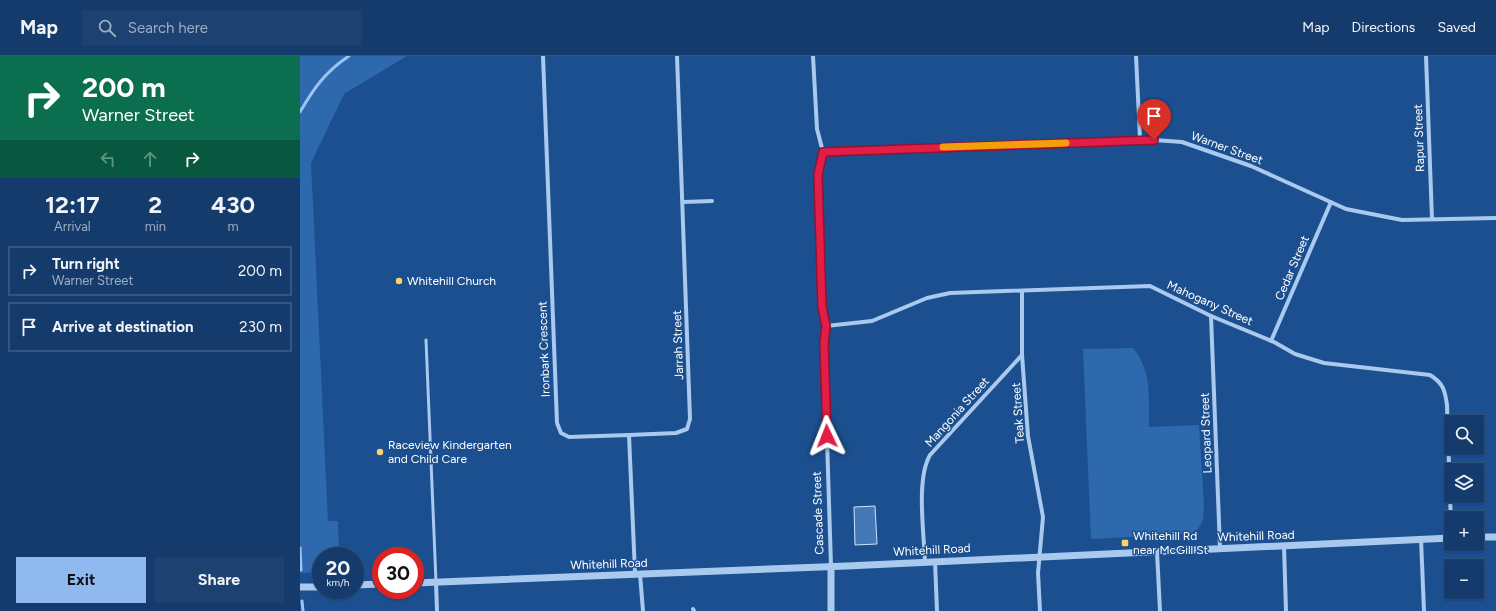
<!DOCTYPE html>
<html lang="en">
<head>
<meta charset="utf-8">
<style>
  :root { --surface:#143b6b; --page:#1d4271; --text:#f1f3f6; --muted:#9dadc1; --line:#33557e; --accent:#90b9f0 }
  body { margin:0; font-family:Figtree,sans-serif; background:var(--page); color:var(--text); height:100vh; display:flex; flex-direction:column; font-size:15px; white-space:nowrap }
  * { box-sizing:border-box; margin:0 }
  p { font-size:13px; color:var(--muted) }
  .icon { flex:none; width:22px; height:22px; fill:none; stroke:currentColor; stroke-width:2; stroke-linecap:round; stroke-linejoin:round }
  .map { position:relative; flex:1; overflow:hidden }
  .details { display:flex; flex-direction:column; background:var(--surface); width:300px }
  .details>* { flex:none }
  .banner { background:#0b6e4f; color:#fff; overflow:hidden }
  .tools { position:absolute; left:1144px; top:359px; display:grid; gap:8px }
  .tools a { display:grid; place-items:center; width:40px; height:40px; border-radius:0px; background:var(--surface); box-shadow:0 1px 3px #0004,0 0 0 1px var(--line); font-size:20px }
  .speed { position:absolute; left:12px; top:491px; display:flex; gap:8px; font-size:20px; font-weight:700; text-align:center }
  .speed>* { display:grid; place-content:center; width:52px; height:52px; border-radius:50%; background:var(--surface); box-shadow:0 1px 3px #0004,0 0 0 1px var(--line); line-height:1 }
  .speed small { font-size:10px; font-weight:400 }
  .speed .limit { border:6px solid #d22; background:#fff; color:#111 }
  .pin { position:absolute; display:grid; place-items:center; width:34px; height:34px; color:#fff; margin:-41px -17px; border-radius:50% 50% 50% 0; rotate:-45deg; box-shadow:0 0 4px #0007 }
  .pin .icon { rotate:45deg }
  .me { position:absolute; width:44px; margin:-22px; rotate:358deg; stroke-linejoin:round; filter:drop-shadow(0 0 3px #0008) }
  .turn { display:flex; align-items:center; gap:14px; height:84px; padding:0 16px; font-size:18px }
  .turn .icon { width:52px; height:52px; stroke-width:2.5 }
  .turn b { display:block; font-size:28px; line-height:34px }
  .lanes { display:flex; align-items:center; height:38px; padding:0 16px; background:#0003; justify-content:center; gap:20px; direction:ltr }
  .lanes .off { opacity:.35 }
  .eta { display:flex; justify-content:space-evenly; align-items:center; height:68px; text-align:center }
  .eta b { font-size:24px; font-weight:700; line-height:28px }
  .cta { display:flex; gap:8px; margin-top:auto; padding:8px 16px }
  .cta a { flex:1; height:46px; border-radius:0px; background:var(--accent); color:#111; font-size:16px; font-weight:700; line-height:46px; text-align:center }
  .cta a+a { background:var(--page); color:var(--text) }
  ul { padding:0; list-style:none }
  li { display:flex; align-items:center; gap:12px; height:50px; margin:0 8px 6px; padding:0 8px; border:2px solid var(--line); border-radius:0px }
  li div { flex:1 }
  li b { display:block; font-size:15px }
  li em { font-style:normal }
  header { display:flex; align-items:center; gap:24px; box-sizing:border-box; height:56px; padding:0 20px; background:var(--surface); border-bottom:1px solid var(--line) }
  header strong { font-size:19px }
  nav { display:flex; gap:22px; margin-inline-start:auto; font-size:14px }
  .search { width:280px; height:36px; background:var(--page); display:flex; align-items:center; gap:10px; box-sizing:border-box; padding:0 14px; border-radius:0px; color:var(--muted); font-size:15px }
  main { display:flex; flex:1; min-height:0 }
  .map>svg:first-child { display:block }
  .green { fill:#2e69ad }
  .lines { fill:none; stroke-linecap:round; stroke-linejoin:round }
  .stream { stroke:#9cc4f0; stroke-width:3 }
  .building { fill:#4478b7; stroke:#cfe3fa }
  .service { stroke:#a9c9ee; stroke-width:3 }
  .minor { stroke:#a9c9ee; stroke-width:4 }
  .tertiary { stroke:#a9c9ee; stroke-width:7 }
  .route-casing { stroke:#92132f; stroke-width:10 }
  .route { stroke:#e11d48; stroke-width:7 }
  .slow { stroke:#f59e0b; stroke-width:7 }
  .poi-dot { fill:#ffd166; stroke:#1b4f8f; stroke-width:1.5 }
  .labels { text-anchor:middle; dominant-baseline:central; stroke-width:3; stroke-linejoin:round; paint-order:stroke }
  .street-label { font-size:12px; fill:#fff; stroke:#1b4f8f }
  .poi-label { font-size:12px; fill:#fff; stroke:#1b4f8f; text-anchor:start }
</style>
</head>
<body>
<header>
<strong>Map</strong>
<div class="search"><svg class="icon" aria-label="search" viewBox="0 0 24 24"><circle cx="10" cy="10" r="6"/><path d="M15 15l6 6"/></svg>Search here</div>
<nav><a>Map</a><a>Directions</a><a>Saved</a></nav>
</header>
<main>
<section class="details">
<div class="banner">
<div class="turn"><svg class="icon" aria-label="right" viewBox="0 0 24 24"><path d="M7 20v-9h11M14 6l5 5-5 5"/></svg><div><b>200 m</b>Warner Street</div></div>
<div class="lanes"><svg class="icon off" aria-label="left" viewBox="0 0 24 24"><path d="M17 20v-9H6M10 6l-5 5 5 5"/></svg><svg class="icon off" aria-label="ahead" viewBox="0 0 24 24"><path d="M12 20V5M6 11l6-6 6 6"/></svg><svg class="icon" aria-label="right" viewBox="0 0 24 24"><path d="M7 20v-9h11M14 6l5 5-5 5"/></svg></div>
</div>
<div class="eta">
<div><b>12:17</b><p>Arrival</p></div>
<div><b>2</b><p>min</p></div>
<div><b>430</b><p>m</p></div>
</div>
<ul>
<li><svg class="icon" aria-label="right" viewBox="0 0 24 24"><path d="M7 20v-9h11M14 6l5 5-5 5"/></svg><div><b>Turn right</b><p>Warner Street</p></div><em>200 m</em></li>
<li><svg class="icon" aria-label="arrive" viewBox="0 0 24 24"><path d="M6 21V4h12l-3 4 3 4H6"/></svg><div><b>Arrive at destination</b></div><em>230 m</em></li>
</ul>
<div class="cta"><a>Exit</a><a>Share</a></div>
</section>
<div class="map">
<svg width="1196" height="555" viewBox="0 0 1196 555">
  <rect width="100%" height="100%" fill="#1b4f8f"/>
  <g class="green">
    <polygon points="0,0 107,0 44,38 11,107 28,465 38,465 39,500 21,500 21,516 0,517"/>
    <path d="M 833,292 C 853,317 848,341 849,371 L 899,369 L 904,449 L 903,464 L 898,473 L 889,478 L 791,483 L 783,293 Z"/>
  </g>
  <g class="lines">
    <g class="stream">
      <path d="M 0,56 C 14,32 25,16 49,0"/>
      <polyline points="0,492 1,514"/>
      <polyline points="2,545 3,555"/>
    </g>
  </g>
  <polygon class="building" points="575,450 577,488 555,489 554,451"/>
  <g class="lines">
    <polyline class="service" points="126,284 136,526"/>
    <g class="minor">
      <polyline points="243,0 257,367 261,377 269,381 329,379 335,517"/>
      <polyline points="513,0 517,73 523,96 518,119 522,251 526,270 524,288 531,510"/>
      <polyline points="836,0 840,83"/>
      <polyline points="1126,0 1132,163"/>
      <polyline points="523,96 840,83 882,86 951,110 1046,153 1102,164 1196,162"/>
      <polyline points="383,146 412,145"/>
      <polyline points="722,235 722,299 728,380 743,461 738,517 740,555"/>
      <polyline points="911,260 920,492"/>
      <path d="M 526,270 L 572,265 L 627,242 L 650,237 L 850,230 L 911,260 L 974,286 L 995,298 L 1024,307 L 1130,319 C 1143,327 1145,334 1147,349 L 1151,468"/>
      <polyline points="971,285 1031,146"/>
      <polyline points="329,379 376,377 387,373 390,363 377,0"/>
      <polyline points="1121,483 1124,555"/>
      <polyline points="984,490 986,555"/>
      <polyline points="857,496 860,555"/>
      <polyline points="635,505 637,555"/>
      <path d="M 625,506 C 624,477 616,423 630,399 L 722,299"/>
      <polyline points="340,518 343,555"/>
      <polyline points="136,526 137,555"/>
      <polyline points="393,553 394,555"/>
    </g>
    <g class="tertiary">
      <polyline points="1177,481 1196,481"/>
      <polyline points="531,510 531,555"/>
      <polyline points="115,527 547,510 1151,482"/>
      <polyline points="55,529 81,528"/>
      <polyline points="0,531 21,531"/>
    </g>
  </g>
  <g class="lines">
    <g class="route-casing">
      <polyline id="route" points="527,380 524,288 526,270 522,251 518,119 523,96 854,84"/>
    </g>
    <use href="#route" class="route"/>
    <polyline class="slow" points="643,91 766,87"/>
  </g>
  <g class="poi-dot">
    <circle cx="99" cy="225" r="4"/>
    <circle cx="80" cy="396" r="4"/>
    <rect x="821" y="483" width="8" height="8" rx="2"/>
  </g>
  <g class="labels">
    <g class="street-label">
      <text transform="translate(1119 82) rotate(-92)">Rapur Street</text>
      <text transform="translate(927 92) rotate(20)">Warner Street</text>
      <text transform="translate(992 212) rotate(-67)">Cedar Street</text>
      <text transform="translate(910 247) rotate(24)">Mahogany Street</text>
      <text transform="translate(378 289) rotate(-92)">Jarrah Street</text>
      <text transform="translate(244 293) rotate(-92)">Ironbark Crescent</text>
      <text transform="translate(657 356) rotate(-48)">Mangonia Street</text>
      <text transform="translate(718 357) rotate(-94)">Teak Street</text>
      <text transform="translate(906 377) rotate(-92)">Leopard Street</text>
      <text transform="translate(518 457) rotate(-92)">Cascade Street</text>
      <text transform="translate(956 480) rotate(-2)">Whitehill Road</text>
      <text transform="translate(632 494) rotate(-3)">Whitehill Road</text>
      <text transform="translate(309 508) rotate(-2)">Whitehill Road</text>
    </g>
    <g class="poi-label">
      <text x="107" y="225">Whitehill Church</text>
      <text x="88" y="389">Raceview Kindergarten<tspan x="88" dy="14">and Child Care</tspan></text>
      <text x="833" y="480">Whitehill Rd<tspan x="833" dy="14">near McGill St</tspan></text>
    </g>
  </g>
</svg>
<div class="tools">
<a><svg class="icon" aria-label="search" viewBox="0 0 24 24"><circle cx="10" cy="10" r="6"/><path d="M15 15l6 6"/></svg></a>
<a><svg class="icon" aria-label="layers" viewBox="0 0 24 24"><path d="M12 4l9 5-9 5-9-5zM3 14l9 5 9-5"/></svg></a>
<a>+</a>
<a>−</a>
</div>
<div class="speed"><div>20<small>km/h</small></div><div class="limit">30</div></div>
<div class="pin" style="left:854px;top:84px;background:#d93025"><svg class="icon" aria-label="arrive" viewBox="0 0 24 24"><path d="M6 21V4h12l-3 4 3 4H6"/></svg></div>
<svg class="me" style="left:527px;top:380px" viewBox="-20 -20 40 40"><path d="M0-17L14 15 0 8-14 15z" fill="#e11d48" stroke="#fff" stroke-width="4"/></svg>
</div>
</main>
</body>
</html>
